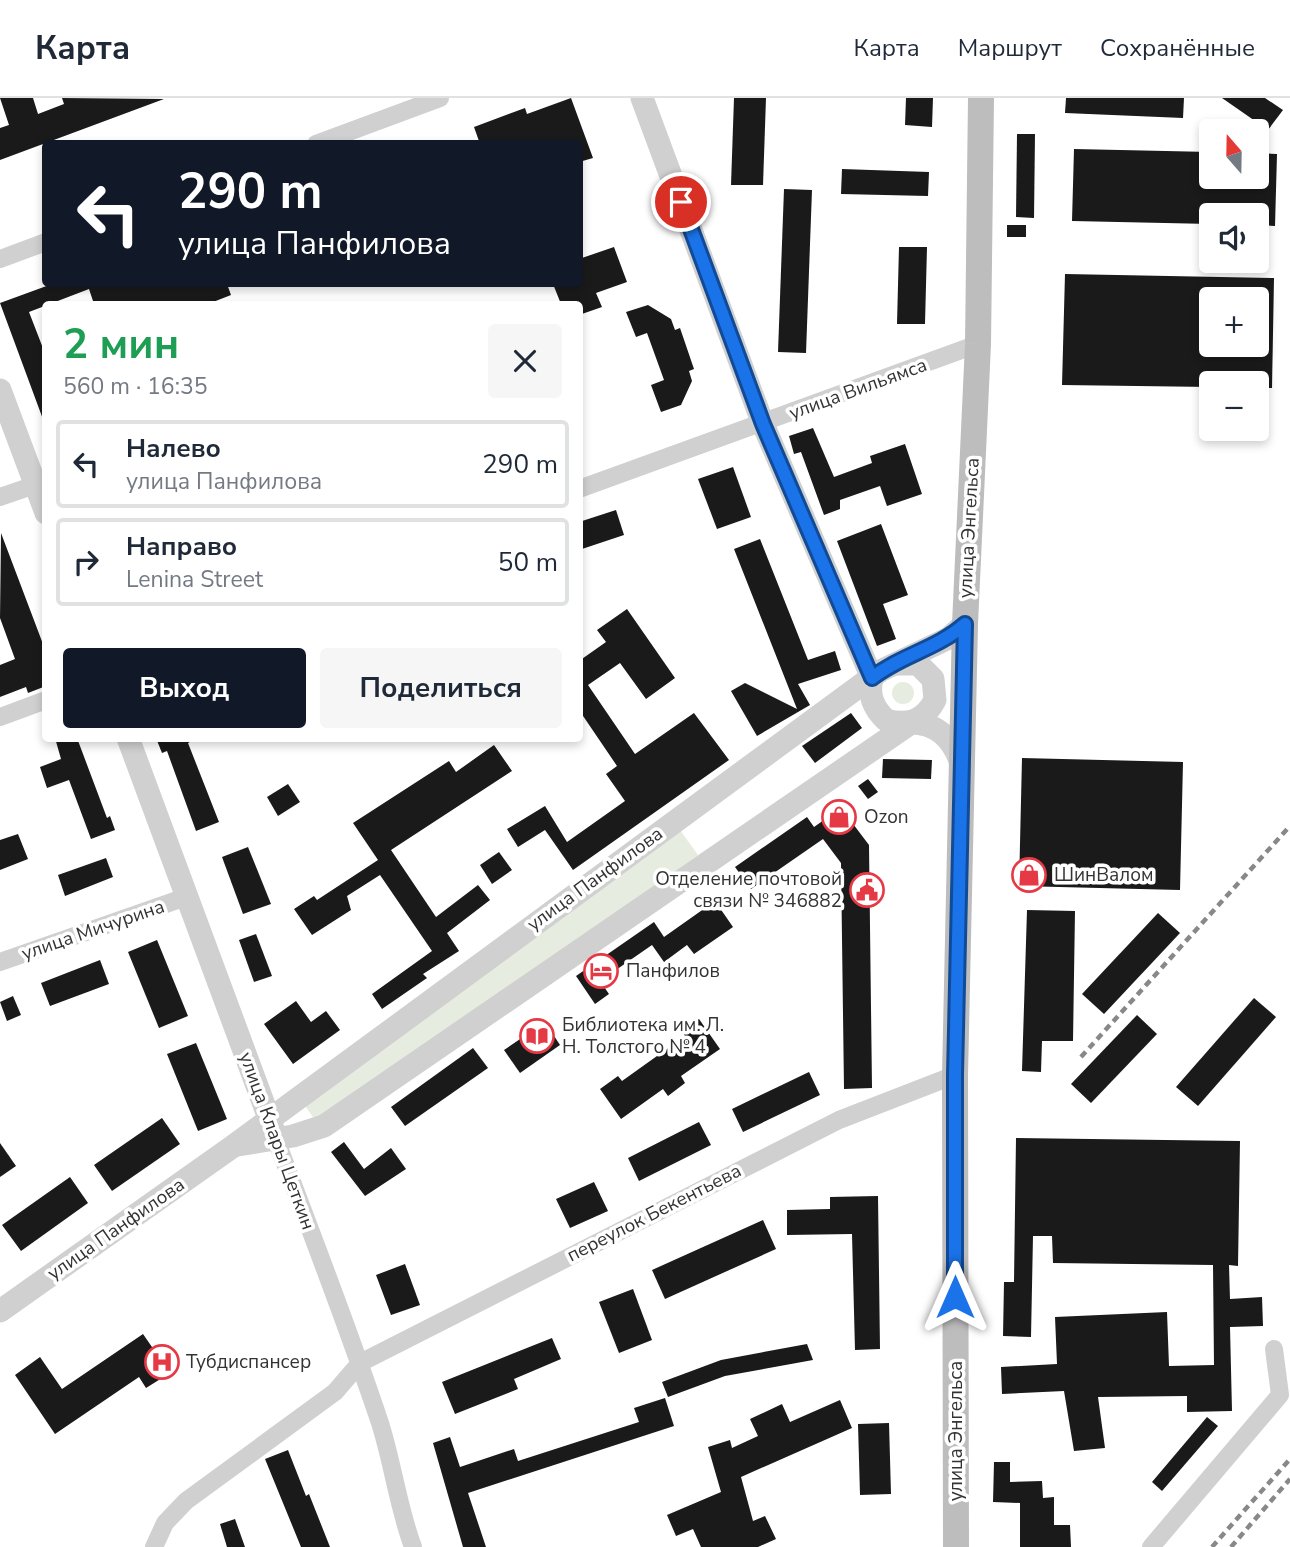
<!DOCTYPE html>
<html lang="ru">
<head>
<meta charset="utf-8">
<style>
  :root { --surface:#fff; --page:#f6f6f7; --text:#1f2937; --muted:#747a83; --line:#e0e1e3; --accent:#111827 }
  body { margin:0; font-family:"Nunito Sans",sans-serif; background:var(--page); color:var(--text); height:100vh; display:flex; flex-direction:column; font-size:26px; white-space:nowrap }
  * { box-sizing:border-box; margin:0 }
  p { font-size:23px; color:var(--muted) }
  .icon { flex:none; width:38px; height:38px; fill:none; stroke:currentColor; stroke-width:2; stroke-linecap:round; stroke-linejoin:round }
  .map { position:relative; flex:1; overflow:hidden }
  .details { position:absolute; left:42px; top:203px; width:541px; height:441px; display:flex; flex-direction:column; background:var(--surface); border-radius:7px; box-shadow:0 4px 10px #0003 }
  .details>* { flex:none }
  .top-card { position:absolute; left:42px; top:42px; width:541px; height:147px; border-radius:7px; box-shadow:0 4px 10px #0003; background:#111827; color:#fff; overflow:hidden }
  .needle { width:46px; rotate:340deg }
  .controls { position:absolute; left:1199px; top:21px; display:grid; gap:14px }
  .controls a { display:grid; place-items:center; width:70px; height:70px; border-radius:7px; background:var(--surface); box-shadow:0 4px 10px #0003; font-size:35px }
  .pin { position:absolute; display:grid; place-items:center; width:60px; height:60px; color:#fff; margin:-30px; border:4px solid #fff; border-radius:50%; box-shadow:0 2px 7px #0007 }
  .me { position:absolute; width:77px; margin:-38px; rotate:0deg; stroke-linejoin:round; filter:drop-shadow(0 0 5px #0008) }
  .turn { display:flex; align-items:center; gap:24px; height:147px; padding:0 21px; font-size:32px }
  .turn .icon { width:91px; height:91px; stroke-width:2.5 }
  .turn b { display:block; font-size:49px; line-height:60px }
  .round { display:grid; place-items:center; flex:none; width:74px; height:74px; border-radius:7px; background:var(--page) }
  .headline { display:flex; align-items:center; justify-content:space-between; height:119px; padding:0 21px }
  h1 { font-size:42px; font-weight:700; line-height:52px; color:#1e9e55 }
  .primary-button { display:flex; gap:14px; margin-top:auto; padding:14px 21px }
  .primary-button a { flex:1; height:80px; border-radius:7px; background:var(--accent); color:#fff; font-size:28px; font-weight:700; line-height:80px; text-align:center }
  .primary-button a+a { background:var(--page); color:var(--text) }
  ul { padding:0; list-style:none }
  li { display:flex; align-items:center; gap:21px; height:88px; margin:0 14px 10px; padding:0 7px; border:4px solid var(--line); border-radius:7px }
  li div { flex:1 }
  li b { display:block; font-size:26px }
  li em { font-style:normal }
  header { display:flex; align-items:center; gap:42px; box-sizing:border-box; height:98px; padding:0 35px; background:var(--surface); border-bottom:2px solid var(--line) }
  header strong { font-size:33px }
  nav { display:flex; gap:38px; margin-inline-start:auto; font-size:24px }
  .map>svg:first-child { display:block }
  .green { fill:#e6ecdf }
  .building { fill:#1a1a1a; fill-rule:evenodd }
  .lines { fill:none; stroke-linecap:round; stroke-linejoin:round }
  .minor { stroke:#d0d0d0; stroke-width:18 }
  .tertiary { stroke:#d0d0d0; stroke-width:23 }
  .secondary { stroke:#bdbdbd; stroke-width:26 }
  .rail { stroke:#888; stroke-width:4.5; stroke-dasharray:7 5; stroke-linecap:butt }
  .route-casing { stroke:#114b97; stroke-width:18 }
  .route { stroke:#1a73e8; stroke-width:12 }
  .labels { text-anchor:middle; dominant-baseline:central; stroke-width:7; stroke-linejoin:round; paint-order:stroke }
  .street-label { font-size:19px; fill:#333; stroke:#fff }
  .poi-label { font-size:19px; fill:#333; stroke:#fff; text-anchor:start }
</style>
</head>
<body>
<header>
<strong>Карта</strong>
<nav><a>Карта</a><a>Маршрут</a><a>Сохранённые</a></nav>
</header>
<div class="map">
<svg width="1290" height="1449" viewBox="0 0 1290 1449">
  <rect width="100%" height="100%" fill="#fff"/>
  <g class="green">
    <circle cx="903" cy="595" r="11"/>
    <polygon points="680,732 698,757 317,1025 301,1002"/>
  </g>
  <g class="building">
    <polygon points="0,0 33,0 38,16 64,6 62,0 164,1 0,62 0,30 9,27"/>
    <polygon points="571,0 593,60 579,64 579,46 480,46 474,29 525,10 527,16"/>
    <polygon points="734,0 766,0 763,87 731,87"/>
    <polygon points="906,0 933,0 932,29 905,27"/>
    <polygon points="1066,0 1184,0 1183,20 1065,15"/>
    <polygon points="1222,0 1265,0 1283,12 1268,32"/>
    <polygon points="1017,36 1035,36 1034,120 1016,119"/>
    <polygon points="1074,51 1211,54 1211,79 1256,79 1256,55 1277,56 1275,128 1256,127 1256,117 1211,117 1211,126 1072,123"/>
    <polygon points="842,71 929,74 928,98 841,96"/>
    <polygon points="784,91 812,92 806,255 778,254"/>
    <rect x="1007" y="127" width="19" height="12"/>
    <polygon points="614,149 627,184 596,195 602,209 579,217 579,206 561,206 553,186 579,186 579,161"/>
    <polygon points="899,149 927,149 925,226 897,226"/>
    <path d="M 1065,176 L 1274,180 L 1272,290 L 1256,290 L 1256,285 L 1211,285 L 1211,289 L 1062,287 ZM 1211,201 L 1256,201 L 1256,247 L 1211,247 Z"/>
    <polygon points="52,186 227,186 231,197 208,206 94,206 89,191 29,214 46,258 44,324 0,205"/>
    <polygon points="648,207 671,221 675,232 680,230 694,271 689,273 692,283 681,307 661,314 651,287 664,282 647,235 636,239 626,214"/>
    <polygon points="813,330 834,379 872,365 870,358 905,346 922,396 887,408 880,388 840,402 840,411 824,417 801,354 794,356 789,338"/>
    <polygon points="733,369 751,419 717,431 698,381"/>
    <polygon points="616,412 624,437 579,452 579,424"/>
    <polygon points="881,426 908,497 883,506 896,541 877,548 837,443"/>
    <polygon points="1,435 46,554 46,588 28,595 26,589 0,599 0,567 15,561 0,520"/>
    <polygon points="760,441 808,562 835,553 841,572 798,586 810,607 757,638 731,593 745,585 797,611 734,451"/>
    <polygon points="627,511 675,580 646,601 620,565 588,587 635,656 694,615 729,662 573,772 545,732 518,749 507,731 545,708 567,744 625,703 606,676 617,668 579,612 579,563 606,544 597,532"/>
    <polygon points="851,615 862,630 815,665 802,648"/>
    <polygon points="55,640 77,640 107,720 110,718 115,732 91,741 69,682 47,690 40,669 61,661"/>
    <polygon points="156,640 197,640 188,645 219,724 196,733 167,653 162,655"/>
    <polygon points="494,647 512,673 391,752 436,819 478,787 490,802 447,835 459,853 423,876 427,880 382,911 372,896 432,853 380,777 347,798 351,812 312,837 294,811 314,798 317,802 378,762 353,725 449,663 456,674"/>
    <polygon points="1022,660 1183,664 1180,792 1019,788"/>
    <polygon points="883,661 932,662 931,681 882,680"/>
    <polygon points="868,681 878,694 868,701 858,688"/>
    <polygon points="288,686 300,704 278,718 267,699"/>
    <polygon points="841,710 869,747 872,990 844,991 841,765 823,741 751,791 735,769 807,719 814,729"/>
    <polygon points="18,736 28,761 0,772 0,742"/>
    <polygon points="248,749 271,806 243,816 222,759"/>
    <polygon points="499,754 512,772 492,786 480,767"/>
    <polygon points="106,760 113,779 65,798 58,777"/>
    <polygon points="715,803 733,829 694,856 687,847 664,864 652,847 600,883 609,896 595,906 576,878 654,824 664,839"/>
    <polygon points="1027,812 1075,813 1073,943 1042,943 1041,974 1022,973"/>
    <polygon points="1158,815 1180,835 1104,916 1082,896"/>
    <polygon points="256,836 272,878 254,884 239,842"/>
    <polygon points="157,842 188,918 159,930 128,854"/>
    <polygon points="100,862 109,886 50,908 41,885"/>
    <polygon points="13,898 21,917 7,923 0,904"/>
    <polygon points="1254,900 1276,919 1198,1008 1176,989"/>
    <polygon points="296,903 311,924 326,913 340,932 293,966 264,926"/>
    <polygon points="1137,917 1157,936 1091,1005 1071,986"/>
    <polygon points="699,921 720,951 681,978 685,985 668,998 663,991 621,1021 600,991 618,978 622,983 685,938 682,933"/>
    <polygon points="545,924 560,947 520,975 504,952"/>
    <polygon points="196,945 227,1021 198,1033 167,956"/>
    <polygon points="473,950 488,970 405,1028 391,1009"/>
    <polygon points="809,974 820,997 743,1034 732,1011"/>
    <polygon points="162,1020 180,1046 112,1093 94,1067"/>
    <polygon points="699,1024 711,1047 639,1083 628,1060"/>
    <polygon points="1016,1040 1240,1043 1238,1168 1229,1167 1230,1201 1262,1199 1263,1228 1230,1229 1232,1313 1187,1314 1187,1298 1098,1299 1105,1350 1074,1353 1064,1293 1002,1296 1001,1269 1057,1266 1055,1219 1167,1214 1169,1268 1214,1267 1213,1167 1053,1165 1052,1138 1033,1138 1031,1239 1003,1238 1004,1184 1014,1184"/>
    <polygon points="344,1044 364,1071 391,1050 406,1071 365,1098 331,1054"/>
    <polygon points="0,1045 16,1068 0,1079"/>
    <polygon points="70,1079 88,1105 21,1153 2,1127"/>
    <polygon points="594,1084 608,1113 570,1130 556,1101"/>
    <polygon points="878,1098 880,1251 855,1252 852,1136 787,1137 787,1112 830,1111 830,1099"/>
    <polygon points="763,1122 776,1151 665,1201 652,1172"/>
    <polygon points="405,1166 420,1207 391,1217 376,1177"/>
    <polygon points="633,1191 652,1242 619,1255 599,1204"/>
    <polygon points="143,1236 170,1275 146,1290 139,1279 55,1336 15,1277 40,1259 62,1291"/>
    <polygon points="552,1240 561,1261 514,1281 518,1291 455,1316 442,1284"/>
    <polygon points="807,1246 813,1262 725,1278 668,1299 662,1284 721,1262"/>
    <polygon points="665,1300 674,1328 468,1395 486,1449 463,1449 433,1345 450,1339 460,1369 514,1351 518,1363 639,1324 634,1310"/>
    <polygon points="840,1302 852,1330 741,1379 753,1423 765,1418 776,1441 758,1449 701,1449 693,1431 676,1438 667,1417 721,1394 708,1349 730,1342 732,1350 758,1338 750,1321 782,1306 790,1324"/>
    <polygon points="1207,1319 1218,1328 1162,1393 1152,1384"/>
    <polygon points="889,1325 891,1396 860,1397 858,1326"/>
    <polygon points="288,1352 306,1398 309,1396 330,1449 301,1449 265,1361"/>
    <polygon points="994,1364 1010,1364 1010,1384 1042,1383 1043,1400 1054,1399 1054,1427 1070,1427 1071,1449 1020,1449 1020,1405 993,1404"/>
    <polygon points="235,1421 245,1449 227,1449 220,1426"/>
  </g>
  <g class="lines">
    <g class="minor">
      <polyline points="316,46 440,0"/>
      <polyline points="0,161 46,144"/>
      <polyline points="579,391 978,246"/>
      <polyline points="0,399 35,387"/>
      <polyline points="0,619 46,602"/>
      <polyline points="0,864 186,799"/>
      <path d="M 275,1039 C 311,1134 348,1229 380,1325 C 393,1366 398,1409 413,1449"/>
      <polyline points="154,1449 165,1425 186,1403 335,1294 360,1265 839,1022 955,977"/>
      <polyline points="1151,1449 1280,1297 1274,1251"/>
    </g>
    <g class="tertiary">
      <polyline points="642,0 763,326 872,580"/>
      <polyline points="0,292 46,415"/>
      <path d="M 872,580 C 868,597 873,610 886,622 C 908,628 924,623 935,602 L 933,581 L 918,566 L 896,566"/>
      <polyline points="128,640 273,1031"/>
      <path d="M 238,1047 L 293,1038 L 324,1028 L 911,625 C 939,625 955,644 962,669"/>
      <polyline points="0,1213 232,1049 880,573 949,540 965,526"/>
    </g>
    <polyline class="secondary" points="956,1449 955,977 965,526 978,246 981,0"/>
    <g class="rail">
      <polyline points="1081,959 1290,728"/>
      <polyline points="1212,1449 1290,1361"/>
      <polyline points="1231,1449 1290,1381"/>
    </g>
  </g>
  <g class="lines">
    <g class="route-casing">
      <path id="route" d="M 681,104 L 763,326 L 872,580 C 901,557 937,551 965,526 L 955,977 L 955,1199"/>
    </g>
    <use href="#route" class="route"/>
  </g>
  <defs>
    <g id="shop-ring" transform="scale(1.75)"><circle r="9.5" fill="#fff" stroke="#e63946" stroke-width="1.5"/><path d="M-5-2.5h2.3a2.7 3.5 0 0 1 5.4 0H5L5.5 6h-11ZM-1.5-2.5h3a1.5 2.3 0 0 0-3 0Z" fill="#e63946"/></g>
    <g id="civic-ring" transform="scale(1.75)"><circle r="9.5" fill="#fff" stroke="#e63946" stroke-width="1.5"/><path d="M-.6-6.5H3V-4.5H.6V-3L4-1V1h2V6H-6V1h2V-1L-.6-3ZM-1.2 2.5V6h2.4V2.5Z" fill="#e63946"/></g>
    <g id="hotel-ring" transform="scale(1.75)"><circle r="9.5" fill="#fff" stroke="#e63946" stroke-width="1.5"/><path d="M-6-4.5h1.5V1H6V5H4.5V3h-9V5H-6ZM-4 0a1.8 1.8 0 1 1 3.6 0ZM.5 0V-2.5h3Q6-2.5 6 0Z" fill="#e63946"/></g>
    <g id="library-ring" transform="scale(1.75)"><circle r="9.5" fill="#fff" stroke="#e63946" stroke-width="1.5"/><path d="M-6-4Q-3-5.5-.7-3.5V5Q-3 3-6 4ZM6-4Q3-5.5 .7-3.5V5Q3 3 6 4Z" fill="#e63946"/></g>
    <g id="hospital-ring" transform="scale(1.75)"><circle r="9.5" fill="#fff" stroke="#e63946" stroke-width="1.5"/><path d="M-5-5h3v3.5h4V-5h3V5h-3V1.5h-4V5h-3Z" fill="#e63946"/></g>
  </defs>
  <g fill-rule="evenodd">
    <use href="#shop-ring" x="839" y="719"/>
    <use href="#shop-ring" x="1029" y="777"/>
    <use href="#civic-ring" x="867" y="792"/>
    <use href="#hotel-ring" x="601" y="873"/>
    <use href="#library-ring" x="537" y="938"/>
    <use href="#hospital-ring" x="162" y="1264"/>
  </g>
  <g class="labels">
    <g class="street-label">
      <text transform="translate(858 291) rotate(-20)">улица Вильямса</text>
      <text transform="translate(969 430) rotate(-87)">улица Энгельса</text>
      <text transform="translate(595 781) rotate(-36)">улица Панфилова</text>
      <text transform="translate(93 832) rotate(-19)">улица Мичурина</text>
      <text transform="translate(277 1043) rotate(70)">улица Клары Цеткин</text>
      <text transform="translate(654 1115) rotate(-27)">переулок Бекентьева</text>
      <text transform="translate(116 1131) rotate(-35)">улица Панфилова</text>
      <text transform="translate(956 1333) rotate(-90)">улица Энгельса</text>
    </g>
    <g class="poi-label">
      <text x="864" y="719">Ozon</text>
      <text x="1054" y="777">ШинВалом</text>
      <text x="842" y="781" text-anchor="end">Отделение почтовой<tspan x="842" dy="22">связи № 346882</tspan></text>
      <text x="626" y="873">Панфилов</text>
      <text x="562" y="927">Библиотека им. Л.<tspan x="562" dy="22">Н. Толстого № 4</tspan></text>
      <text x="186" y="1264">Тубдиспансер</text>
    </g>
  </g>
</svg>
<div class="controls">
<a><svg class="needle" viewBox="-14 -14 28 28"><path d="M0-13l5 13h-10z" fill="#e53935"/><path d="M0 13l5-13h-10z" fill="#747a83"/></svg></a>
<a><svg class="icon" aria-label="sound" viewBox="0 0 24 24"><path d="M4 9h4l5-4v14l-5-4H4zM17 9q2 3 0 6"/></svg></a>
<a>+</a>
<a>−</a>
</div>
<div class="pin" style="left:681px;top:104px;background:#d93025"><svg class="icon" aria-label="arrive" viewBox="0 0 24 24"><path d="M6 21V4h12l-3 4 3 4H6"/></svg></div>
<svg class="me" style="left:955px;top:1199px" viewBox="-20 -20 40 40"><path d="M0-17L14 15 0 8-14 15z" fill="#1a73e8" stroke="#fff" stroke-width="4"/></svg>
<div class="top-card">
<div class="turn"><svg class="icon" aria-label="left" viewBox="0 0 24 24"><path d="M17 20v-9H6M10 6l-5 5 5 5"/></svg><div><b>290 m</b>улица Панфилова</div></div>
</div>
<section class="details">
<div class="headline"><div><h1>2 мин</h1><p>560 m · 16:35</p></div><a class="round"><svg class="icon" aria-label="close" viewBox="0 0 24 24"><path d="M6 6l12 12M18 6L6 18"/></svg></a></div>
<ul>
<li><svg class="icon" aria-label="left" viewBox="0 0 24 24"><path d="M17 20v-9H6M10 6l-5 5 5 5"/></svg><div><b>Налево</b><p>улица Панфилова</p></div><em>290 m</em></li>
<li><svg class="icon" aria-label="right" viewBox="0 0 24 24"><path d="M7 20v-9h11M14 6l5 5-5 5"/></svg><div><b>Направо</b><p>Lenina Street</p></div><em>50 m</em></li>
</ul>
<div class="primary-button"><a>Выход</a><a>Поделиться</a></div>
</section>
</div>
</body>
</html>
